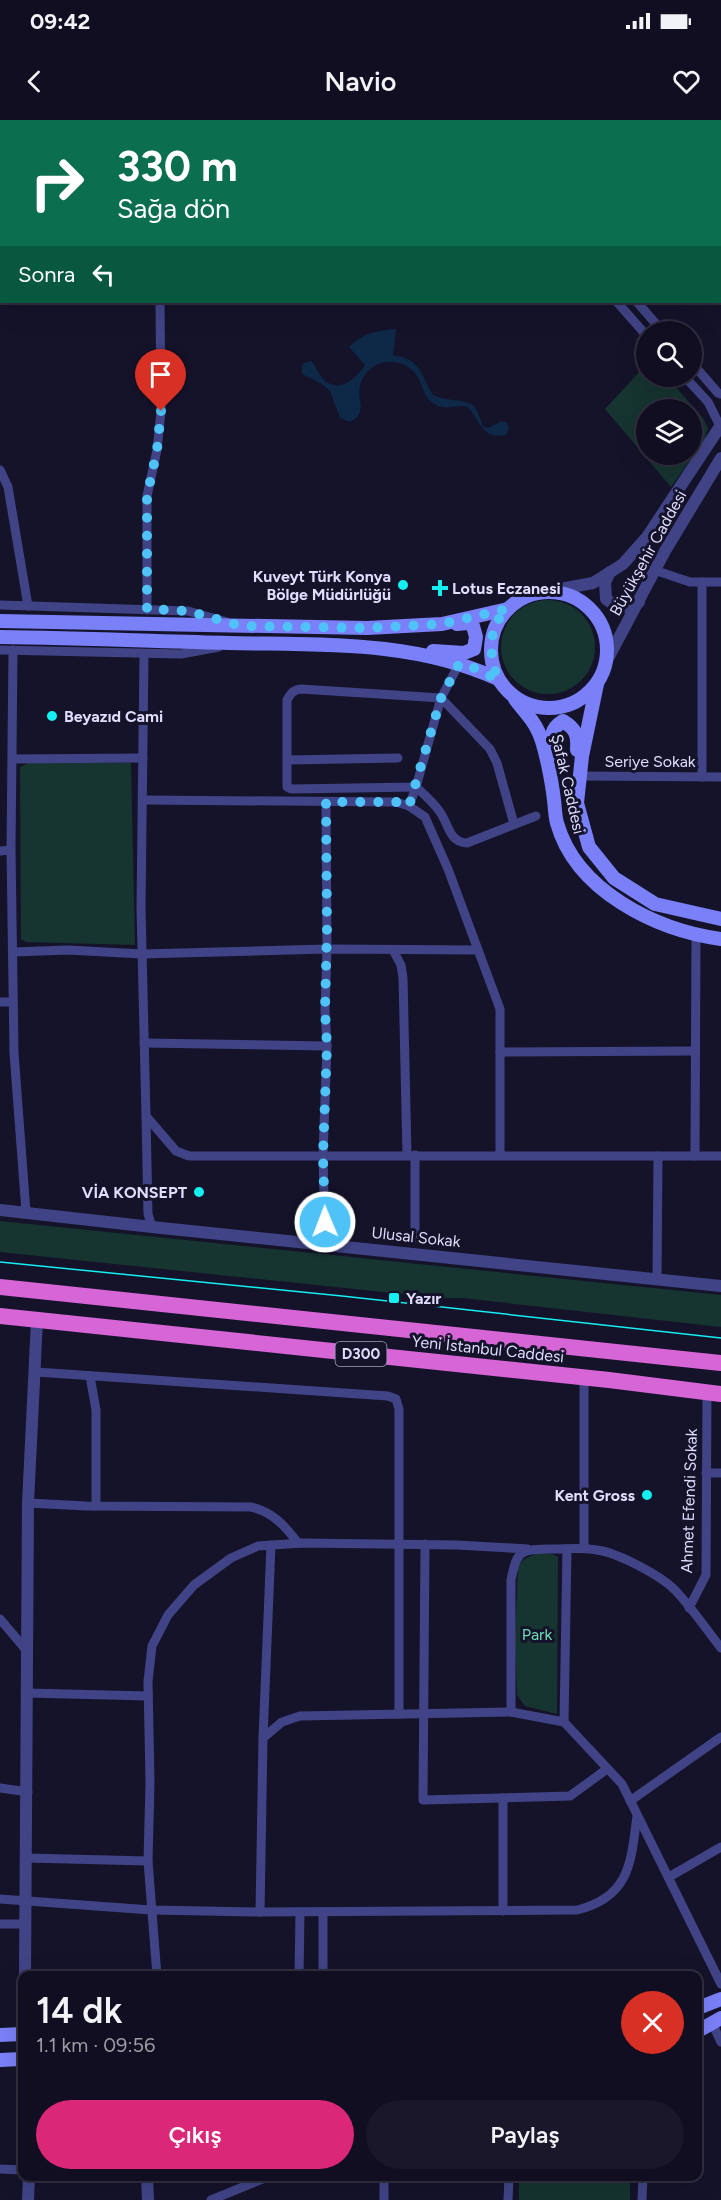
<!DOCTYPE html>
<html lang="tr">
<head>
<meta charset="utf-8">
<style>
  :root { --surface:#100e20; --page:#191729; --text:#f1f3f6; --muted:#9c9ca5; --line:#302e3e; --accent:#db2777 }
  body { margin:0; font-family:Figtree,sans-serif; background:var(--page); color:var(--text); height:100vh; display:flex; flex-direction:column; font-size:22px; white-space:nowrap }
  * { box-sizing:border-box; margin:0 }
  p { font-size:20px; color:var(--muted) }
  .icon { flex:none; width:33px; height:33px; fill:none; stroke:currentColor; stroke-width:2; stroke-linecap:round; stroke-linejoin:round }
  .map { position:relative; flex:1; overflow:hidden }
  .panel { position:absolute; left:18px; top:1851px; width:684px; height:210px; display:flex; flex-direction:column; background:var(--surface); border-radius:12px; box-shadow:0 6px 24px #0002,0 0 0 2px var(--line) }
  .panel>* { flex:none }
  .hud { position:absolute; left:0px; top:0px; width:722px; height:183px; box-shadow:0 6px 24px #0002,0 0 0 2px var(--line); background:#0b6e4f; color:#fff; overflow:hidden }
  .fabs { position:absolute; left:636px; top:201px; display:grid; gap:12px }
  .fabs a { display:grid; place-items:center; width:66px; height:66px; border-radius:50%; background:var(--surface); box-shadow:0 6px 24px #0002,0 0 0 2px var(--line); font-size:30px }
  .pin { position:absolute; display:grid; place-items:center; width:51px; height:51px; color:#fff; margin:-62px -26px; border-radius:50% 50% 50% 0; rotate:-45deg; box-shadow:0 0 6px #0007 }
  .pin .icon { rotate:45deg }
  .me { position:absolute; width:66px; margin:-33px; rotate:359deg; stroke-linejoin:round; filter:drop-shadow(0 0 4px #0008) }
  .turn { display:flex; align-items:center; gap:21px; height:126px; padding:0 18px; font-size:27px }
  .turn .icon { width:78px; height:78px; stroke-width:2.5 }
  .turn b { display:block; font-size:42px; line-height:51px }
  .then { display:flex; align-items:center; height:57px; padding:0 18px; background:#0003; gap:12px; font-size:22px }
  .round { display:grid; place-items:center; flex:none; width:63px; height:63px; border-radius:32px; background:var(--page) }
  .overview { display:flex; align-items:center; justify-content:space-between; height:102px; padding:0 18px }
  h1 { font-size:36px; font-weight:600; line-height:45px }
  .button { display:flex; gap:12px; margin-top:auto; padding:12px 18px }
  .button a { flex:1; height:69px; border-radius:36px; background:var(--accent); color:#fff; font-size:24px; font-weight:600; line-height:69px; text-align:center }
  .button a+a { background:var(--page); color:var(--text) }
  .status { display:flex; justify-content:space-between; align-items:center; height:42px; padding:0 30px; background:var(--surface); direction:ltr }
  .status svg { height:16px; fill:currentColor }
  header { display:flex; justify-content:space-between; align-items:center; height:78px; padding:0 18px; background:var(--surface); font-size:27px; font-weight:600 }
  .map>svg:first-child { display:block }
  .green { fill:#163430; fill-rule:evenodd }
  .water { fill:#0e2847 }
  .lines { fill:none; stroke-linecap:round; stroke-linejoin:round }
  .minor { stroke:#404486; stroke-width:9 }
  .tertiary { stroke:#404486; stroke-width:12 }
  .secondary { stroke:#7a81f8; stroke-width:14 }
  .trunk { stroke:#d665d6; stroke-width:16 }
  .tram { stroke:#14eff2; stroke-width:1.5 }
  .route { stroke:#4fc3f7; stroke-width:10; stroke-dasharray:0 18 }
  .poi-dot { fill:#14eff2; stroke:#15132a; stroke-width:2 }
  .labels { text-anchor:middle; dominant-baseline:central; stroke-width:6; stroke-linejoin:round; paint-order:stroke }
  .shield { fill:#15132a; stroke:#a2a0be; stroke-width:1.5 }
  .shield-label { font-size:15px; font-weight:bold; fill:#deddfd }
  .street-label { font-size:16px; fill:#deddfd; stroke:#15132a }
  .poi-label { font-size:16px; font-weight:bold; fill:#deddfd; stroke:#15132a; text-anchor:end }
  .park-label { font-size:16px; fill:#6cdbb6; stroke:#15132a }
</style>
</head>
<body>
<div class="status"><b>09:42</b><svg viewBox="0 0 49 12"><path d="M0 12V9h3v3zM5 12V6h3v6zM10 12V3h3v9zM15 12V0h3v12zM26 1h20v11H26zM47 4h2v5h-2z"/></svg></div>
<header><svg class="icon" aria-label="back" viewBox="0 0 24 24"><path d="M15 5l-7 7 7 7"/></svg>Navio<svg class="icon" aria-label="heart" viewBox="0 0 24 24"><path d="M12 20l-8-8c-3-5 5-10 8-4 3-6 11-1 8 4z"/></svg></header>
<div class="map">
<svg width="721" height="2080" viewBox="0 0 721 2080">
  <rect width="100%" height="100%" fill="#15132a"/>
  <g class="green">
    <path d="M 646,245 L 646,256 L 667,257 L 703,298 L 708,308 L 705,319 L 671,367 L 605,289 ZM 646,290 L 692,290 L 692,334 L 646,334 Z"/>
    <circle cx="548" cy="527" r="47"/>
    <polygon points="28,643 131,643 135,825 26,822 21,819 20,647"/>
    <polygon points="0,1101 721,1175 721,1207 462,1178 440,1178 0,1132"/>
    <polygon points="538,1433 552,1434 558,1437 557,1594 525,1586 517,1575 515,1520 518,1447 524,1439"/>
    <rect x="519" y="2057" width="111" height="23"/>
  </g>
  <path class="water" d="M 396,209 L 393,235 C 422,239 420,255 433,275 C 446,282 467,278 475,287 C 479,293 480,300 483,306 L 488,308 L 502,301 L 507,303 L 509,308 L 506,315 C 483,320 480,301 468,287 C 455,283 446,292 433,283 C 421,275 423,261 414,252 C 402,239 380,238 368,251 C 347,273 374,291 350,302 L 340,298 L 330,271 L 322,264 L 302,254 L 302,244 L 311,241 C 317,247 319,256 325,261 C 342,273 356,258 365,245 L 349,227 C 362,214 377,210 396,209 Z"/>
  <g class="lines">
    <g class="minor">
      <polyline points="487,0 492,2"/>
      <polyline points="475,2 480,0"/>
      <polyline points="501,2 502,0"/>
      <polyline points="617,182 646,215"/>
      <polyline points="637,182 663,212"/>
      <polyline points="692,243 718,273 721,274"/>
      <polyline points="684,256 708,282 720,306"/>
      <polyline points="0,350 8,367 28,486"/>
      <polyline points="654,450 690,462 721,462"/>
      <polyline points="702,462 702,657"/>
      <polyline points="0,485 188,491 227,502"/>
      <polyline points="147,490 147,376 157,330 161,291 160,182"/>
      <polyline points="0,530 181,534 219,527"/>
      <polyline points="144,534 141,788 146,996 176,1031 189,1036 721,1036"/>
      <path d="M 398,638 L 287,640 L 287,580 C 291,573 293,570 301,569 L 441,578 L 490,629 L 497,643 L 514,704"/>
      <polyline points="13,639 143,638"/>
      <polyline points="287,640 287,667 291,669 416,667 441,578 459,544"/>
      <polyline points="580,656 721,657"/>
      <polyline points="144,680 396,682 409,686 425,697 448,749 500,889 500,1035"/>
      <path d="M 409,686 L 416,667 C 425,675 433,682 440,692 C 449,705 449,722 467,723 L 536,696"/>
      <polyline points="11,730 13,530"/>
      <polyline points="0,731 11,730 14,933 26,1092"/>
      <polyline points="393,830 401,845 403,858 407,1035"/>
      <polyline points="13,832 68,830 142,834 327,829 478,830"/>
      <polyline points="0,882 13,882"/>
      <polyline points="144,923 327,926"/>
      <polyline points="500,932 695,931"/>
      <polyline points="146,996 148,1094 152,1107"/>
      <polyline points="695,1036 696,815"/>
      <polyline points="415,1118 415,1035"/>
      <polyline points="325,1124 323,1035 327,926 325,890 327,829 326,682"/>
      <polyline points="657,1159 658,1036"/>
      <polyline points="36,1252 388,1276 396,1279 399,1289 399,1594"/>
      <polyline points="90,1256 96,1290 96,1386"/>
      <polyline points="584,1257 584,1428"/>
      <polyline points="706,1353 721,1353"/>
      <path d="M 28,1383 L 86,1386 L 251,1387 C 273,1392 285,1406 298,1423"/>
      <polyline points="425,1424 423,1680 570,1676 607,1649"/>
      <polyline points="689,1488 706,1455 707,1272"/>
      <polyline points="0,1499 27,1531"/>
      <path d="M 721,1528 C 706,1509 692,1488 675,1470 C 660,1455 618,1433 597,1430 C 582,1427 566,1429 551,1429 C 521,1430 517,1429 511,1460 L 511,1592 L 564,1602 L 622,1664 L 721,1864"/>
      <polyline points="27,1573 148,1576"/>
      <polyline points="564,1602 567,1429"/>
      <polyline points="263,1618 282,1602 300,1596 511,1592"/>
      <polyline points="0,1668 28,1672"/>
      <polyline points="630,1681 721,1617"/>
      <polyline points="27,1738 148,1741"/>
      <polyline points="669,1757 721,1727"/>
      <path d="M 0,1779 L 151,1790 L 260,1792 L 577,1790 C 630,1777 631,1742 637,1696"/>
      <polyline points="503,1791 503,1678"/>
      <polyline points="260,1792 263,1618 271,1425"/>
      <polyline points="323,1792 323,1856"/>
      <polyline points="0,1804 26,1804"/>
      <polyline points="157,1856 148,1741 150,1663 148,1561 152,1526 168,1495 194,1465 231,1438 258,1426 302,1423 457,1425 528,1429"/>
      <polyline points="299,1856 300,1792"/>
      <polyline points="712,1903 721,1922"/>
      <polyline points="0,2049 22,2050"/>
      <polyline points="384,2056 384,2080"/>
      <polyline points="211,2080 270,2056"/>
      <polyline points="508,2080 509,2056"/>
      <polyline points="642,2080 643,2056"/>
    </g>
    <g class="tertiary">
      <path d="M 610,452 L 605,462 L 606,479 C 620,490 623,489 639,482"/>
      <polyline points="549,471 593,463 623,444 647,417 721,305"/>
      <polyline points="605,544 665,431 721,338"/>
      <polyline points="0,1090 152,1107 721,1166"/>
      <polyline points="25,1856 28,1383 37,1200"/>
      <polyline points="147,2056 148,2080"/>
      <polyline points="28,2080 29,2056"/>
    </g>
    <g class="secondary">
      <circle cx="549" cy="530" r="58"/>
      <polyline points="0,501 367,508 442,504 508,489"/>
      <path d="M 0,517 C 76,518 152,521 229,523 C 321,525 413,520 498,559"/>
      <polyline points="433,531 464,533 474,529 476,517 473,506 468,503 457,504"/>
      <polyline points="597,564 582,636 577,683 589,727 614,758 655,784 721,799"/>
      <path d="M 515,579 C 522,589 532,598 537,609 C 545,623 552,663 554,680 C 555,688 555,696 557,703 C 576,771 656,810 721,819"/>
      <path d="M 552,639 C 552,622 547,611 563,601 C 576,609 578,615 577,630"/>
      <polyline points="698,1888 721,1879"/>
      <polyline points="698,1911 721,1898"/>
      <polyline points="0,1915 22,1914"/>
      <polyline points="0,1940 22,1939"/>
    </g>
    <g class="trunk">
      <polyline points="0,1167 721,1243"/>
      <polyline points="0,1196 609,1260 721,1274"/>
    </g>
    <polyline class="tram" points="0,1142 342,1176 721,1218"/>
  </g>
  <g class="lines">
    <path class="route" d="M 161,291 L 157,330 L 147,376 L 147,489 L 188,491 L 241,506 L 366,508 L 442,504 L 507,489 C 487,508 489,535 498,560 L 474,548 L 459,544 L 441,578 L 409,686 L 396,682 L 326,682 L 327,809 L 325,890 L 327,926 L 323,1035 L 325,1102"/>
  </g>
  <g class="poi-dot">
    <circle cx="403" cy="465" r="6"/>
    <path d="M437 459h6v6h6v6h-6v6h-6v-6h-6v-6h6z"/>
    <circle cx="52" cy="596" r="6"/>
    <circle cx="199" cy="1072" r="6"/>
    <rect x="388" y="1172" width="12" height="12" rx="3"/>
    <circle cx="647" cy="1375" r="6"/>
  </g>
  <g class="labels">
    <rect class="shield" x="335.5" y="1222" width="51" height="24" rx="4.5"/>
    <g class="shield-label">
      <text x="361" y="1234">D300</text>
    </g>
    <g class="street-label">
      <text transform="translate(648 433) rotate(-61)">Büyükşehir Caddesi</text>
      <text x="650" y="641">Seriye Sokak</text>
      <text transform="translate(568 664) rotate(77)">Şafak Caddesi</text>
      <text transform="translate(416 1117) rotate(6)">Ulusal Sokak</text>
      <text transform="translate(488 1229) rotate(6)">Yeni İstanbul Caddesi</text>
      <text transform="translate(689 1381) rotate(-88)">Ahmet Efendi Sokak</text>
    </g>
    <g class="poi-label">
      <text x="391" y="456">Kuveyt Türk Konya<tspan x="391" dy="18">Bölge Müdürlüğü</tspan></text>
      <text x="452" y="468" text-anchor="start">Lotus Eczanesi</text>
      <text x="64" y="596" text-anchor="start">Beyazıd Cami</text>
      <text x="187" y="1072">VİA KONSEPT</text>
      <text x="406" y="1178" text-anchor="start">Yazır</text>
      <text x="635" y="1375">Kent Gross</text>
    </g>
    <g class="park-label">
      <text x="537" y="1514">Park</text>
    </g>
  </g>
</svg>
<div class="fabs">
<a><svg class="icon" aria-label="search" viewBox="0 0 24 24"><circle cx="10" cy="10" r="6"/><path d="M15 15l6 6"/></svg></a>
<a><svg class="icon" aria-label="layers" viewBox="0 0 24 24"><path d="M12 4l9 5-9 5-9-5zM3 14l9 5 9-5"/></svg></a>
</div>
<div class="pin" style="left:161px;top:291px;background:#d93025"><svg class="icon" aria-label="arrive" viewBox="0 0 24 24"><path d="M6 21V4h12l-3 4 3 4H6"/></svg></div>
<svg class="me" style="left:325px;top:1102px" viewBox="-20 -20 40 40"><circle r="17" fill="#4fc3f7" stroke="#fff" stroke-width="3"/><path d="M0-11L8 9 0 5-8 9z" fill="#fff"/></svg>
<div class="hud">
<div class="turn"><svg class="icon" aria-label="right" viewBox="0 0 24 24"><path d="M7 20v-9h11M14 6l5 5-5 5"/></svg><div><b>330 m</b>Sağa dön</div></div>
<div class="then">Sonra<svg class="icon" aria-label="left" viewBox="0 0 24 24"><path d="M17 20v-9H6M10 6l-5 5 5 5"/></svg></div>
</div>
<section class="panel">
<div class="overview"><div><h1>14 dk</h1><p>1.1 km · 09:56</p></div><a class="round" style="background:#d93025;color:#fff"><svg class="icon" aria-label="close" viewBox="0 0 24 24"><path d="M6 6l12 12M18 6L6 18"/></svg></a></div>
<div class="button"><a>Çıkış</a><a>Paylaş</a></div>
</section>
</div>
</body>
</html>
